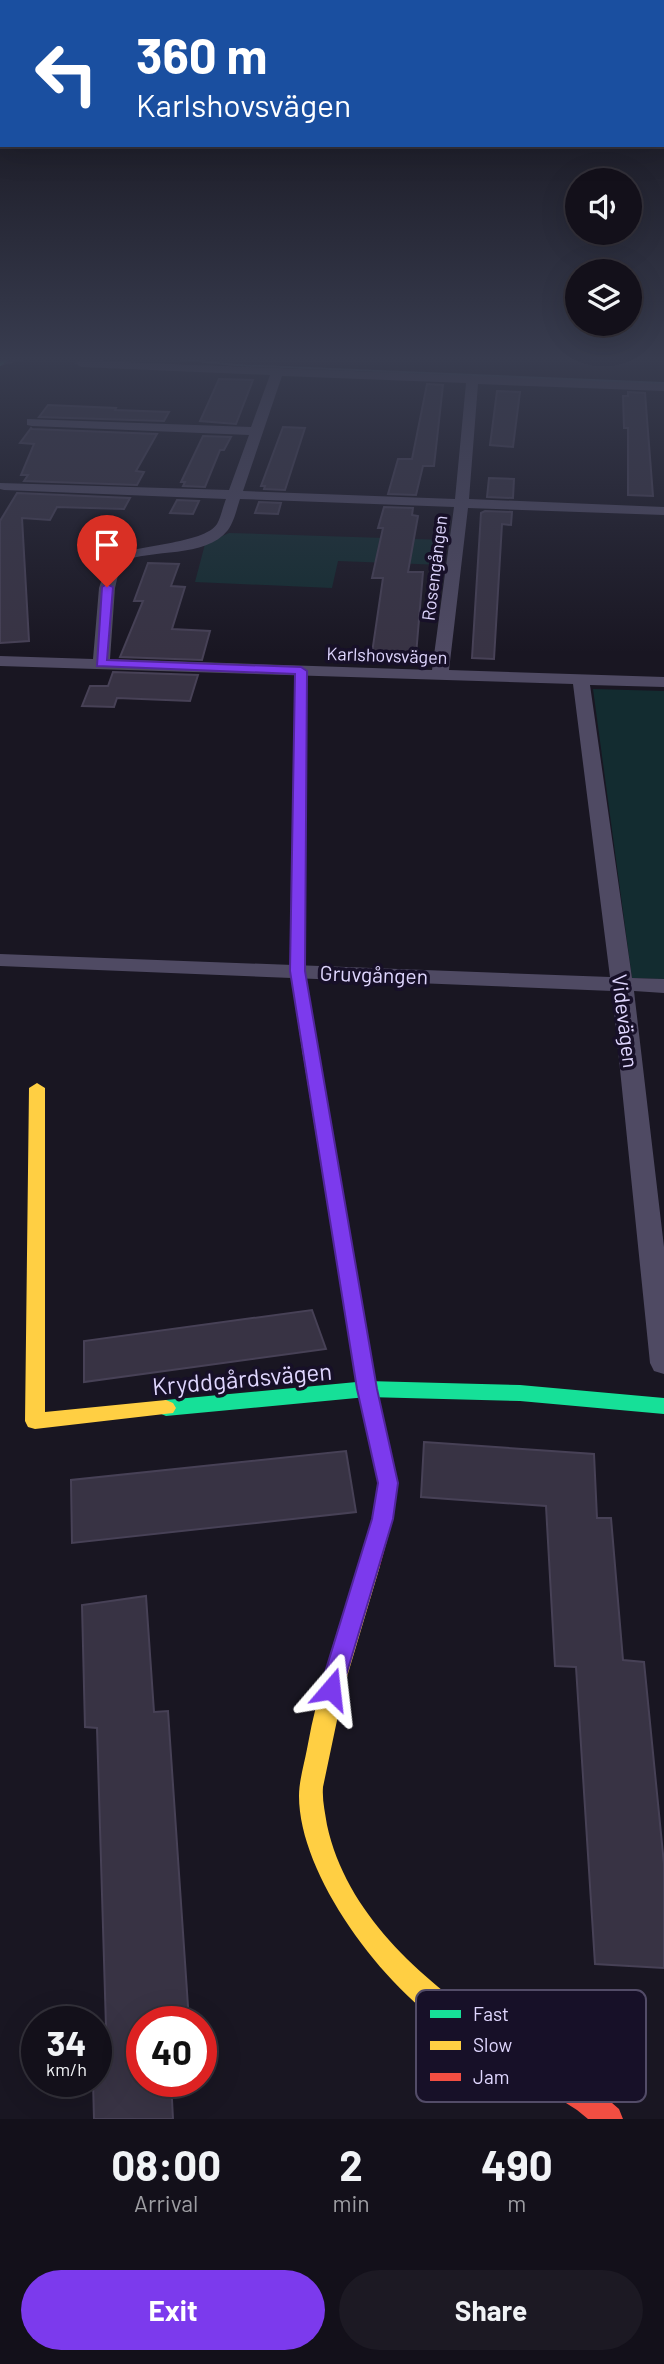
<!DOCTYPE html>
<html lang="en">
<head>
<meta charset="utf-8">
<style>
  :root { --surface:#13101a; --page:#1c1923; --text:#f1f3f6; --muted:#9d9da2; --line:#323039; --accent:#7c3aed }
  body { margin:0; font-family:Barlow,sans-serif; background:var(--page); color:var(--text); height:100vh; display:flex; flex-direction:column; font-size:26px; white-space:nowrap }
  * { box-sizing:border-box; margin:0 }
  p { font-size:23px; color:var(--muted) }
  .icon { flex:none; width:38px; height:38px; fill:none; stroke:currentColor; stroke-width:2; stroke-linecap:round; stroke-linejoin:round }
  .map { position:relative; height:2119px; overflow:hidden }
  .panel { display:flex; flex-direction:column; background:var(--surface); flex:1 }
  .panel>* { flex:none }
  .guide { position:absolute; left:0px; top:0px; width:665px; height:147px; box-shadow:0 7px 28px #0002,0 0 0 2px var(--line); background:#1a4fa0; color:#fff; overflow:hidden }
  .fabs { position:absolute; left:565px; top:168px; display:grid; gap:14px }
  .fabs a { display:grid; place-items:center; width:77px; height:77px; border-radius:50%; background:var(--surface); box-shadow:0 7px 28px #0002,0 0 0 2px var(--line); font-size:35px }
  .speed { position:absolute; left:21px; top:2006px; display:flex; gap:14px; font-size:35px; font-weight:700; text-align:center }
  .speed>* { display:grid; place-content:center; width:91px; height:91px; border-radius:50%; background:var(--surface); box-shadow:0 7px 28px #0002,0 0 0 2px var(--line); line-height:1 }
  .speed small { font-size:18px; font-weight:400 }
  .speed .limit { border:10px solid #d22; background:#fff; color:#111 }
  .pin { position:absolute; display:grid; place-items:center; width:60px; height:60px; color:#fff; margin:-72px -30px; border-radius:50% 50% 50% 0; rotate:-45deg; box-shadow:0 0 7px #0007 }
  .pin .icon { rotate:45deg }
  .me { position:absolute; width:77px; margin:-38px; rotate:17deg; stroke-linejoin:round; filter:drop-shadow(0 0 5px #0008) }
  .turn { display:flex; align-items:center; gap:24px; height:147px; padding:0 21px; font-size:32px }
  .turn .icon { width:91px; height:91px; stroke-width:2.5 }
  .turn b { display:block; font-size:49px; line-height:60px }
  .eta { display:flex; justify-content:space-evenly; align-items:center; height:119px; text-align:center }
  .eta b { font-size:42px; font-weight:700; line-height:49px }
  .cta { display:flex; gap:14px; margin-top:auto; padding:14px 21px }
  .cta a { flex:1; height:80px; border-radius:42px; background:var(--accent); color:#fff; font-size:28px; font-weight:700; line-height:80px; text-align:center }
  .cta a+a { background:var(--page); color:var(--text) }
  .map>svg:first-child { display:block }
  .green { fill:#132c30 }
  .building { fill:#383344; stroke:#474156; stroke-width:2 }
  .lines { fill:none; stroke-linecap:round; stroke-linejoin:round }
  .street { fill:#4f4a63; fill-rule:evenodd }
  .fast { fill:#16e098; fill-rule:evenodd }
  .slow { fill:#ffcf43; fill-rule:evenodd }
  .jam { fill:#f24e42; fill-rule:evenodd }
  .tram { stroke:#47586d; stroke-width:2 }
  .route { fill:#7c3aed; stroke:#51269a; stroke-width:2 }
  .labels { text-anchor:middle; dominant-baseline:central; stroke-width:7; stroke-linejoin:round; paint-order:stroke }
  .far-street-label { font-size:18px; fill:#e0d7ff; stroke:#171028 }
  .street-label { font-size:21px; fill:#e0d7ff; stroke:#171028 }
  .near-street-label { font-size:24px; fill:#e0d7ff; stroke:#171028 }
  .key { fill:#171028; stroke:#534c68; stroke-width:2 }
  .key-label { font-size:19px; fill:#e0d7ff }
</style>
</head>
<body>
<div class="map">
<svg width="664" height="2119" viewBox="0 0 664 2119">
  <rect width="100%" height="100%" fill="#191622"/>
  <g class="green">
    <polygon points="229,533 446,540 443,565 338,561 332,588 195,582 205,544"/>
    <polygon points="593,689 664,691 664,979 632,978"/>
  </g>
  <g class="building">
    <polygon points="219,379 253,380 236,424 200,421"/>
    <polygon points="427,384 443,385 434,466 423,466 416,495 388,494 398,459 412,459"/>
    <polygon points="497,391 520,392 513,447 490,445"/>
    <polygon points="628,392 645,393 653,496 628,495 628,428 624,428 623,396 628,396"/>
    <polygon points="48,405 116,408 115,410 169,412 164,421 39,417"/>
    <polygon points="283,427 305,428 285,490 264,489 265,486 261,486"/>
    <polygon points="31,428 32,429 157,434 136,471 144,472 137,485 24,481 28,475 21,475 34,444 20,443"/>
    <polygon points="203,436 231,437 224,450 220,450 205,487 183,486 185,482 181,482"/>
    <polygon points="489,478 514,479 513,498 487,497"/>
    <polygon points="17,493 130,498 124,509 57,507 50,520 22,518 29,641 0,643 0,521"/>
    <polygon points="177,500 199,501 193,514 170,513"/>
    <polygon points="259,502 281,503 278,514 255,513"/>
    <polygon points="384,507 413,508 412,515 418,516 408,572 423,572 416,655 372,653 383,578 372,578 383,528 378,528"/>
    <polygon points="485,511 512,512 511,525 502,524 494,659 472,658 481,513"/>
    <polygon points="148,563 179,564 171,586 185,587 172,629 210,631 202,660 120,657 143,601 134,601"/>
    <polygon points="113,672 198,675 190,701 117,698 114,707 82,706 90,686 108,686"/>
    <polygon points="312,1310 326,1349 84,1382 84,1341"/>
    <polygon points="424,1442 594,1454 597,1518 611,1518 623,1660 644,1662 664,1864 664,1968 595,1964 576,1667 555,1666 546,1506 421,1497"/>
    <polygon points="346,1451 356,1512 72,1543 71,1480"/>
    <polygon points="146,1596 154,1712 168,1711 189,2021 142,2021 142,2081 171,2081 173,2119 94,2119 93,2081 96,2081 96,2062 107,2060 97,1728 85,1727 82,1605"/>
  </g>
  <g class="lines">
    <g class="street">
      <polygon points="18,356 40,356 0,366 0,360"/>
      <path d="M 92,356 L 111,356 L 102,361 L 144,363 L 664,383 L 664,391 L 478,384 L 469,499 L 664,507 L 664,515 L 468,508 L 449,670 L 664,677 L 664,687 L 590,685 L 632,978 L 664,979 L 664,993 L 634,991 L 664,1247 L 664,1374 L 654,1371 L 650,1363 L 612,991 L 0,966 L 0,954 L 610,977 L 573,684 L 0,666 L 0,656 L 93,659 L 99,588 L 109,557 C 135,545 204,544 217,524 C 221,517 223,506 226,499 L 4,490 L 0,489 L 0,483 L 229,490 L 249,435 L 32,426 L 27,425 L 27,419 L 251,427 L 270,375 L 81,367 L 75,363 ZM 282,376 L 466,383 L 455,499 L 243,491 ZM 240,499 L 454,507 L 432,670 L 110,659 L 115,588 L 121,562 C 152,548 205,559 228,530 C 234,522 237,508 240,499 Z"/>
    </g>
    <g class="fast">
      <polygon points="0,356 8,356 9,360 0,366"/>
      <polygon points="367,1381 520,1385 664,1398 664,1414 520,1401 367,1397 166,1416 159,1413 156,1408 159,1403 166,1400"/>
    </g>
    <g class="slow">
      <polygon points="301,668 307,671 304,971 319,1055 311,1060 303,1055 290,971 295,671"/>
      <polygon points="37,1083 45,1088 45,1412 166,1400 173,1403 176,1408 173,1413 35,1429 28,1427 25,1421 29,1088"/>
      <path d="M 369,1557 L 376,1560 L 380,1566 L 344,1687 L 323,1787 C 322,1800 325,1812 327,1825 C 346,1913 420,1978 491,2026 L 495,2035 L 491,2044 L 482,2048 C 403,2015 299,1884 299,1796 C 299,1781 304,1765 307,1749 C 318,1687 339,1627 358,1566 L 362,1560 Z"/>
    </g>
    <g class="jam">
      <polygon points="311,1050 319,1055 377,1389 398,1483 393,1519 380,1566 376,1572 369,1575 362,1572 358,1566 373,1519 378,1483 357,1389 303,1055"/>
      <polygon points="482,2022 597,2090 619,2109 623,2119 588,2119 577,2110 473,2044 469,2035 473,2026"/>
    </g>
    <polyline class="tram" points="149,356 235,365 664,383"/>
  </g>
  <linearGradient id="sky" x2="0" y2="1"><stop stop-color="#0e0c13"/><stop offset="0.55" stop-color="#383c4f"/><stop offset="1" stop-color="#383c4f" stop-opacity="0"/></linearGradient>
  <rect width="664" height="653" fill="url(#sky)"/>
  <polygon class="route" points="107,584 113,587 107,660 301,667 307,671 305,971 377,1389 398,1483 393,1519 342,1689 339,1696 331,1700 323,1696 320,1689 372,1519 378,1483 357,1389 290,971 295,674 97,666 102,587"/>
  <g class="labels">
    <g class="far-street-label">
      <text transform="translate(434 568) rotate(-83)">Rosengången</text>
      <text transform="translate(387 655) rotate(2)">Karlshovsvägen</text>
    </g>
    <g class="street-label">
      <text transform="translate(374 974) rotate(2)">Gruvgången</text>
      <text transform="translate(626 1021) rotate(83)">Videvägen</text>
    </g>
    <g class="near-street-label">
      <text transform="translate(242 1378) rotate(-5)">Kryddgårdsvägen</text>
    </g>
  </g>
  <rect x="416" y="1990" width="230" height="112" rx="10" class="key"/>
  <rect x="430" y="2010" width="31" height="8" fill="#16e098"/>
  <rect x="430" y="2041" width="31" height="9" fill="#ffcf43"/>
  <rect x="430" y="2073" width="31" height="8" fill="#f24e42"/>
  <g class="key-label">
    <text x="473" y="2021">Fast</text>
    <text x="473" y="2052">Slow</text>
    <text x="473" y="2084">Jam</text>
  </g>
</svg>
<div class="fabs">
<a><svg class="icon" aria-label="sound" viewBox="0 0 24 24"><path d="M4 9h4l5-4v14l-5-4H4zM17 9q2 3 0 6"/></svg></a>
<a><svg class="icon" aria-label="layers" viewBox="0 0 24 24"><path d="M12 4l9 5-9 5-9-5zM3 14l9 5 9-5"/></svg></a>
</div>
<div class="speed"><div>34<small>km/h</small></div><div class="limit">40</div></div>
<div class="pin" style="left:107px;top:587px;background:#d93025"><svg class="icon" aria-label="arrive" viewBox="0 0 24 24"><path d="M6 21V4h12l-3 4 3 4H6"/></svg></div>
<svg class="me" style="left:331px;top:1689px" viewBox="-20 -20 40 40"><path d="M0-17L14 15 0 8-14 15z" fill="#7c3aed" stroke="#fff" stroke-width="4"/></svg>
<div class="guide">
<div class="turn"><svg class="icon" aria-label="left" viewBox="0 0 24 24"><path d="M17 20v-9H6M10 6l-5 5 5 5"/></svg><div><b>360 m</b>Karlshovsvägen</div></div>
</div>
</div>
<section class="panel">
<div class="eta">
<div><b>08:00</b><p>Arrival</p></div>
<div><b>2</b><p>min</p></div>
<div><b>490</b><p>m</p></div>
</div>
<div class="cta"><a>Exit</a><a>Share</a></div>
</section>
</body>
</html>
